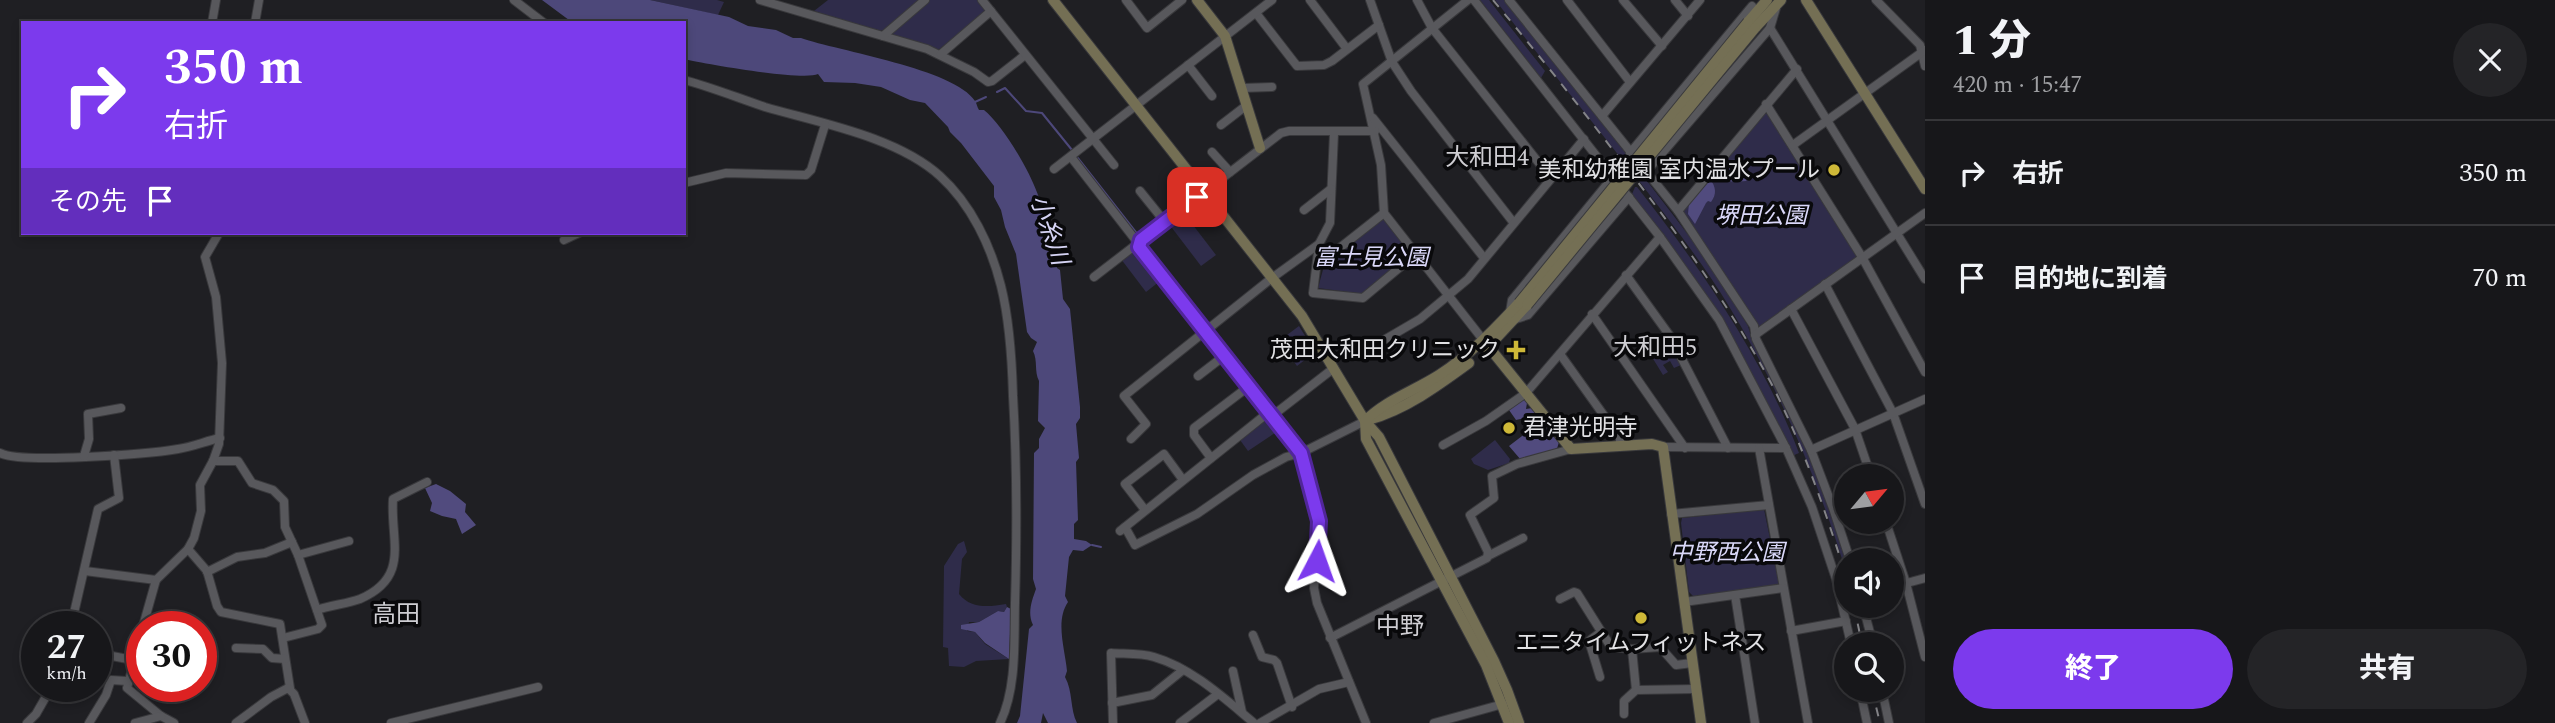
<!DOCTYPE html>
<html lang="ja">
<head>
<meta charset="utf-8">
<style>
  :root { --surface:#17171a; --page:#242427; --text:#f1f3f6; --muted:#9e9fa2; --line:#363639; --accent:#7c3aed }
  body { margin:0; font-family:Spectral,"Noto Sans JP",serif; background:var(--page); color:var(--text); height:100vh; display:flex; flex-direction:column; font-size:26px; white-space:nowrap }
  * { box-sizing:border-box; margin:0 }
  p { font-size:23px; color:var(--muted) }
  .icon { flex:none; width:38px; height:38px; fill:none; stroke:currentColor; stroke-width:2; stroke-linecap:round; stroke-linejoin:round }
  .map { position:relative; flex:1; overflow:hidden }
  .panel { display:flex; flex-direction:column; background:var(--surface); width:630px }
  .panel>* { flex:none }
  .hud { position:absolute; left:21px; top:21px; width:665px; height:214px; border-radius:0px; box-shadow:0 4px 10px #0003,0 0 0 2px var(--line); background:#7c3aed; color:#fff; overflow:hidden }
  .needle { width:46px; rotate:61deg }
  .buttons { position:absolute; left:1834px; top:464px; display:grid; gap:14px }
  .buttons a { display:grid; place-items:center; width:70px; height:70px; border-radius:50%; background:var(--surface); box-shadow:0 4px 10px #0003,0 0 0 2px var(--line); font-size:35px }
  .speed { position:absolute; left:21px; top:611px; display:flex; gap:14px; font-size:35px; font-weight:700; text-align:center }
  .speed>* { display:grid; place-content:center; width:91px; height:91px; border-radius:50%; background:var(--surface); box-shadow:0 4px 10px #0003,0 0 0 2px var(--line); line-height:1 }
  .speed small { font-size:18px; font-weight:400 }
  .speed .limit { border:10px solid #d22; background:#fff; color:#111 }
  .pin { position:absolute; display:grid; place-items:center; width:60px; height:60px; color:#fff; margin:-30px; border-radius:14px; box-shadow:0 4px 10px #0006 }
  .me { position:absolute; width:77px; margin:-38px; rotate:4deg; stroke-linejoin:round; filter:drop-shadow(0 0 5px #0008) }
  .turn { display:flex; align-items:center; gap:24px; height:147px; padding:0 28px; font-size:32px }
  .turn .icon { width:91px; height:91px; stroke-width:2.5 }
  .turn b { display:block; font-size:49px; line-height:60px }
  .then { display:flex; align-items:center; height:66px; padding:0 28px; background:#0003; gap:14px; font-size:26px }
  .round { display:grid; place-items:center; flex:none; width:74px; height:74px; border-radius:37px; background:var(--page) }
  .headline { display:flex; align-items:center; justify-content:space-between; height:119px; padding:0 28px }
  h1 { font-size:42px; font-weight:800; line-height:52px }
  .primary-button { display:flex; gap:14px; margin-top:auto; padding:14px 28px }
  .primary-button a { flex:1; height:80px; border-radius:42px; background:var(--accent); color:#fff; font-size:28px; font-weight:800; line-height:80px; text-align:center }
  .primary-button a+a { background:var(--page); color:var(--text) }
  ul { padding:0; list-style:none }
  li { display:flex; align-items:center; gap:21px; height:105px; padding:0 28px; border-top:2px solid var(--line) }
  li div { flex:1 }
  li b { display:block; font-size:26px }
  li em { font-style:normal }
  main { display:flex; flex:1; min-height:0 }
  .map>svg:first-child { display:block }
  .green { fill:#2f2c4a }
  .forest { fill:#514b7e }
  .water { fill:#4d487a }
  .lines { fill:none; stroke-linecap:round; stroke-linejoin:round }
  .stream { stroke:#4d487a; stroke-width:2 }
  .street-casing { stroke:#39393c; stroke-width:10 }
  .secondary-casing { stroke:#39393c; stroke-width:12 }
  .street { stroke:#58585c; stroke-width:8 }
  .secondary { stroke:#746f54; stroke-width:10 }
  .rail { stroke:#848488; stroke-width:2; stroke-dasharray:9 9; stroke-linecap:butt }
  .secondary-bridge-casing { stroke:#39393c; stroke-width:12; stroke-linecap:butt }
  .secondary-bridge { stroke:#746f54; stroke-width:10 }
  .route-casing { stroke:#51269a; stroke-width:18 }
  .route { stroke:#7c3aed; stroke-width:12 }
  .poi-dot { fill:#ceb838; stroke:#09090b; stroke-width:2.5 }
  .labels { text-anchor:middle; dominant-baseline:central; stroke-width:7; stroke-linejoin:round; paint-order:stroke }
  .poi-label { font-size:23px; fill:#e1e1e4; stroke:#09090b; text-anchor:end }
  .park-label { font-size:23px; font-style:italic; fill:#dad8f9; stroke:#09090b }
  .neighbourhood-label { font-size:24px; fill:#cecdd2; stroke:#09090b }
  .water-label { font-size:24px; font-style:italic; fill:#d5d3f4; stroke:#09090b }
</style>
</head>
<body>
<main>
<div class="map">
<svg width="1925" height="723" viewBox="0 0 1925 723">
  <rect width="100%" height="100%" fill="#1f1f23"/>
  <g class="green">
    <polygon points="650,0 717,0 724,2 718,15"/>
    <polygon points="828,0 921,0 883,30 879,31 814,11"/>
    <polygon points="930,0 979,0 986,9 986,13 938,50 890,34 891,31"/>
    <polygon points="1480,0 1489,0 1545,71 1541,78"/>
    <polygon points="1495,0 1505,0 1628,156 1624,162"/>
    <polygon points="1767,111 1858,257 1761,327 1757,325 1723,271 1683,215 1683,209 1764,112"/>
    <path d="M 1644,177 L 1709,262 L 1748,326 L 1751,336 C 1778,388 1804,439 1825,494 C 1834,518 1846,546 1846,572 C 1817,477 1779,388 1727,303 C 1701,261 1670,221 1639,181 Z"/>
    <path d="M 1635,187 L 1637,187 C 1700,267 1762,356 1799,453 L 1792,456 L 1736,345 L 1671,246 L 1632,194 Z"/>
    <polygon points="1183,212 1216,255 1201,266 1169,224"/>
    <polygon points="1383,219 1409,252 1409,257 1363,294 1318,288 1324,266"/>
    <polygon points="1136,249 1160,281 1146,292 1121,259"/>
    <polygon points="1299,326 1315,352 1297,366 1279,341"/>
    <polygon points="1664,338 1681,365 1674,368 1670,361 1663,365 1668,372 1663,375 1647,349"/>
    <polygon points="1266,419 1278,431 1248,451 1240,440"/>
    <polygon points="1495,440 1510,459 1509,463 1488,470 1474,464 1471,459"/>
    <polygon points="1764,509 1779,583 1776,586 1695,598 1689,592 1681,523 1682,518"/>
    <path d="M 964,541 L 967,552 L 962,559 L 959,594 C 971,609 988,607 1006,604 L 1007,607 L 1004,612 L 998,611 L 979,622 L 969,622 L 967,631 L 975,632 L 985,644 L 1009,659 L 976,661 L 964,667 L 949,666 L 948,648 L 943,647 L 944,566 L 958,544 Z"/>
  </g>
  <g class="forest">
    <polygon points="1738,159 1740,163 1738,168 1748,170 1750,176 1746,181 1733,182 1721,178 1718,169 1725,160"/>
    <path d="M 1710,179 C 1716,187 1717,194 1711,202 L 1708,201 L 1706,203 L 1695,224 L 1688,214 L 1689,203 Z"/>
    <polygon points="1521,400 1525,400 1527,403 1526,409 1532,408 1559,442 1556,452 1521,460 1509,446 1539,423 1533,416 1516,420 1509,410"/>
    <polygon points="436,484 450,491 466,504 465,512 476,525 462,534 456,519 442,516 430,511 432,503 425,488"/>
    <polygon points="1007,607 1011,609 1009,659 985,643 975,632 961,629 961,625 979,622 998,611 1004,612"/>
  </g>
  <path class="water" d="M 542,0 L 650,0 L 729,17 L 748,26 L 776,30 L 793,38 L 801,38 C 838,51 955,69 975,101 C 977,104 977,107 979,110 L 984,110 C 1006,128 1046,195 1044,224 L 1051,229 L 1059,255 L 1056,260 L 1057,268 L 1060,270 L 1063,299 L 1070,309 L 1080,407 L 1080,418 L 1076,424 L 1079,458 L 1076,462 L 1078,520 L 1074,524 L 1074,539 L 1086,541 L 1092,545 L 1083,551 L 1073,550 L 1069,557 L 1065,596 L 1068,602 C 1055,621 1065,649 1067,671 L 1065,677 C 1073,691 1070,710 1077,723 L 1048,723 L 1043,713 L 1041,723 L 1017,723 L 1020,716 L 1029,629 L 1033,625 C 1027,613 1032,600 1036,589 L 1033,579 L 1034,453 L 1039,448 L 1039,439 L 1045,428 L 1038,421 L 1039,381 C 1034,371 1038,361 1033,351 L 1037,342 L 1031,338 L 1027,332 L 1016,254 L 1005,227 L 1001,210 L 994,197 L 994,186 L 961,143 L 950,132 L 948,127 L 925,103 L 910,100 L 881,87 L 855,83 L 824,82 L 818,74 C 803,81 705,64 684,59 L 684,23 L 573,23 Z"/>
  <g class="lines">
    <g class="stream">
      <polyline points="997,92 1005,88 1026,111 1042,113 1072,150"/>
      <polyline points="975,102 986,97"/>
      <polyline points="1078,158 1139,236"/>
      <polyline points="1145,243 1208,324"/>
      <polyline points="1214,332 1274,408"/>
      <polyline points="1280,415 1298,438"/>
      <polyline points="1092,545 1101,547"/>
    </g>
    <g class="street-casing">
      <g id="street">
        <polyline points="514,0 544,23"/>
        <polyline points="760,0 927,49 974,72 988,82 992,81 1025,55"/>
        <polyline points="982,0 1114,165"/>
        <polyline points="1126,0 1147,28 1182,0"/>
        <polyline points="1310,0 1347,49"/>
        <polyline points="1370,0 1392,62 1411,91 1513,222"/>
        <polyline points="1417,0 1432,28 1550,177"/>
        <polyline points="1468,0 1363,84 1381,165 1384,213 1484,341"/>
        <polyline points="1474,0 1660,237 1719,320 1786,448 1812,507 1836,579 1851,644"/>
        <polyline points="1509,0 1678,211 1754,326 1756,339 1811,450 1833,508 1850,560"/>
        <polyline points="1567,0 1630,82"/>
        <polyline points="1623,0 1662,46"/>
        <polyline points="1675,0 1688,16"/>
        <polyline points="1876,0 1920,45 1925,66"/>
        <polyline points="1256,13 1297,66 1324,65 1332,61 1379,25"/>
        <polyline points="212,23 216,0"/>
        <polyline points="255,23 259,0"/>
        <polyline points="1770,28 1925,279"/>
        <polyline points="883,36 925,0"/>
        <polyline points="941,54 991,11"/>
        <polyline points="1188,65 1212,96"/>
        <path d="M 684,80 C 711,87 738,98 765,107 C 820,123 897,137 940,176 C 971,204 991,246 1001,286 C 1010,322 1012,360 1013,396 C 1017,465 1017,534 1015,603 C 1014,641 1017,688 1000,723"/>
        <polyline points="1242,88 1272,87"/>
        <polyline points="1766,104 1862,257 1925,372"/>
        <polyline points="1602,116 1700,0"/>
        <polyline points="1373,118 1484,258"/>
        <polyline points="1221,125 1247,105"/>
        <polyline points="1334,133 1330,223 1319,244 1313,293 1363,298 1416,254"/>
        <polyline points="1793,145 1925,50"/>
        <polyline points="1212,152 1230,172"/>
        <polyline points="1630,153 1752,6"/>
        <polyline points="1071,157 1301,453 1319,521 1314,588 1317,603 1366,723"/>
        <polyline points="1054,169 1272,0"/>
        <polyline points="1646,172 1770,28 1776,8"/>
        <polyline points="684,183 726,173 806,175 811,170 825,125"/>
        <polyline points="1140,191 1165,222"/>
        <polyline points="1304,210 1331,189"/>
        <polyline points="1678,211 1797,69"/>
        <polyline points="564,240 579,233"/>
        <polyline points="1318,265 1384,213"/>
        <polyline points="1626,275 1670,336 1728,448"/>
        <polyline points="1094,277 1281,133 1289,131 1375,131"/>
        <polyline points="1825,284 1893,413 1925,504"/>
        <polyline points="1791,309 1855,429 1871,476"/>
        <polyline points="1510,312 1512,300 1613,177"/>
        <polyline points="1592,314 1685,448"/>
        <polyline points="1516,319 1528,315 1629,197"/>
        <polyline points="1755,335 1925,213"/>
        <polyline points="1384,340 1420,319 1468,279 1584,139"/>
        <polyline points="1560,354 1620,438 1620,446"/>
        <polyline points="1198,376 1224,356"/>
        <polyline points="1272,416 1334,368"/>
        <polyline points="1131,439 1146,424 1124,396 1272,278 1319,244"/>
        <polyline points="1443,445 1486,421 1526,393 1660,237"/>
        <polyline points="1663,447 1786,448"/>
        <polyline points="1759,448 1808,723"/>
        <polyline points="1811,450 1925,399"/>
        <path d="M 0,453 C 20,464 149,454 178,449 C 192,447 206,441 220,438"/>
        <polyline points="84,456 89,439 88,414 121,408"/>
        <polyline points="1211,458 1194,435 1194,428 1248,387"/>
        <polyline points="213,461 238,461 252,483 273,490 284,501 285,527 298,555 322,625 318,629 283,638"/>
        <polyline points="1145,510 1125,484 1164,454 1183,480"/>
        <polyline points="1671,514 1769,505"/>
        <polyline points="1886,522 1906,583 1925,657"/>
        <polyline points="1125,527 1135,545 1197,514 1253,475 1286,457 1301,453 1365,421"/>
        <polyline points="1120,531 1269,412"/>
        <polyline points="188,549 207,571 217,606 221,612 280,624 290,688"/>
        <polyline points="298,555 349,541"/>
        <polyline points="1488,556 1523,538"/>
        <polyline points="85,571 156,580"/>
        <polyline points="207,572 237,557 265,553 292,542"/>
        <polyline points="1892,587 1925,578"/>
        <polyline points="1735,595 1755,723"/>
        <polyline points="1560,599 1574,592 1577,593 1611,647 1632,649 1660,647 1676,665 1692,663"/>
        <polyline points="1684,602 1783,588"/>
        <polyline points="1863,606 1873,644"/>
        <path d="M 317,610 C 331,605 346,604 360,599 C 411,577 390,540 393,499 L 427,482"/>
        <polyline points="71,626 98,509 119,498 114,455"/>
        <polyline points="143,626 156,580 188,549 194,538 201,511 200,485 213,461 219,444 222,363 216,297 205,257 219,233"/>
        <polyline points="1791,631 1846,621"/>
        <polyline points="142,632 127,688 161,716 174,723"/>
        <polyline points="1253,635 1262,657 1274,660 1277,663 1292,707"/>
        <polyline points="1330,638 1487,558 1488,552 1470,515 1494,498 1492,476 1517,464 1571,449"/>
        <polyline points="236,648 263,649 272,658 285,659"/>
        <polyline points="1632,649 1636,690"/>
        <polyline points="96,653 133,660"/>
        <polyline points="1233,671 1242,712"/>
        <polyline points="1600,677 1589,641 1601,632"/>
        <polyline points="1636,690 1696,689"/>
        <polyline points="1860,690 1867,723"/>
        <polyline points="1882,690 1889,723"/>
        <polyline points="1112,703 1152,695 1183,670"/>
        <polyline points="1624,714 1624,701 1636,690"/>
        <polyline points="27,723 36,714 52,686"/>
        <polyline points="89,723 106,695 111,680 127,681"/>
        <polyline points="135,723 161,716"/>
        <polyline points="236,723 271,697 288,688 294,694 305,723"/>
        <polyline points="391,723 538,687"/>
        <path d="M 1113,723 L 1111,653 C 1125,654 1141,653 1154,657 C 1192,668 1225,699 1254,723"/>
        <polyline points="1180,723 1218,694"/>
        <polyline points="1260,723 1319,689 1349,682"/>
        <polyline points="1434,723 1503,704"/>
      </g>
    </g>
    <g class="secondary-casing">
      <g id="secondary">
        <polyline points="1053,0 1302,316 1365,421 1379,437 1494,661 1507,690 1519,723"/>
        <polyline points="1197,0 1225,36 1260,148"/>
        <polyline points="1806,0 1925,189"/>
        <polyline points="1748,22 1767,0"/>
        <polyline points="1755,28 1781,0"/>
        <polyline points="1484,341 1571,449 1652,444 1663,447 1701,723"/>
        <polyline points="1487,348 1527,305"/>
        <path d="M 1368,420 C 1405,410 1439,385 1469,363"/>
        <path d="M 1509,723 L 1486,665 L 1366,439 L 1365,421 C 1386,400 1414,391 1439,375 C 1470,355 1494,330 1519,303"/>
      </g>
    </g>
    <use href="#street" class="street"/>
    <use href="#secondary" class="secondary"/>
    <g class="rail">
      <path d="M 1493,0 C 1535,50 1576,102 1616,154 C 1673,227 1727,301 1771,383 C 1803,445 1825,510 1846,576"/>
      <polyline points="1854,606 1862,644"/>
      <polyline points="1872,690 1880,723"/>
    </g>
    <g class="secondary-bridge-casing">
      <g id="secondary-bridge">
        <polyline points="1519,303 1748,22"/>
        <polyline points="1527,305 1755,28"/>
      </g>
    </g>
    <use href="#secondary-bridge" class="secondary-bridge"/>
  </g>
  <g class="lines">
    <g class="route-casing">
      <polyline id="route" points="1197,197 1141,240 1139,247 1301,453 1319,521 1317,561"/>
    </g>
    <use href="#route" class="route"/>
  </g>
  <g class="poi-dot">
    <circle cx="1834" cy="170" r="7"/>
    <path d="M1512.5 339.5h7v7h7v7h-7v7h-7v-7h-7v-7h7z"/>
    <circle cx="1509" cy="428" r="7"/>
    <circle cx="1641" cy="618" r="7"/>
  </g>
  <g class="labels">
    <g class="poi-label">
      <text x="1820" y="170">美和幼稚園 室内温水プール</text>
      <text x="1500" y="350">茂田大和田クリニック</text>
      <text x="1523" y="428" text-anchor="start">君津光明寺</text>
      <text x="1641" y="643" text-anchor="middle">エニタイムフィットネス</text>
    </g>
    <g class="park-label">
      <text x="1761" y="216">堺田公園</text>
      <text x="1371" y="258">富士見公園</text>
      <text x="1727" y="553">中野西公園</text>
    </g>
    <g class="neighbourhood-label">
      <text x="1487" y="158">大和田4</text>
      <text x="1655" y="348">大和田5</text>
      <text x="396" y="615">高田</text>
      <text x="1400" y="627">中野</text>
    </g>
    <g class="water-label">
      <text transform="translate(1049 230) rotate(71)">小糸川</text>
    </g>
  </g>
</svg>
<div class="buttons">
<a><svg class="needle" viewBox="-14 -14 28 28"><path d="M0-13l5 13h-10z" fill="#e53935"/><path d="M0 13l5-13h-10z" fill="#9e9fa2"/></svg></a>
<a><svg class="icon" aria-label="sound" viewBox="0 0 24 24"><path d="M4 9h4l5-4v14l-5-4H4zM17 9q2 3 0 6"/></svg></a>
<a><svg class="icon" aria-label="search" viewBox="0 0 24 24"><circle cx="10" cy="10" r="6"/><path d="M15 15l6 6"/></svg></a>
</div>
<div class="speed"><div>27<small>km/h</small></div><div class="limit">30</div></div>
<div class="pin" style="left:1197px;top:197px;background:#d93025"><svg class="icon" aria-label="arrive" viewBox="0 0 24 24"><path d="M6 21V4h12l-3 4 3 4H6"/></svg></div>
<svg class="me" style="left:1317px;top:561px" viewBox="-20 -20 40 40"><path d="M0-17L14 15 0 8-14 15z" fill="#7c3aed" stroke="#fff" stroke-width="4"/></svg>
<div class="hud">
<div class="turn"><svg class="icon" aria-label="right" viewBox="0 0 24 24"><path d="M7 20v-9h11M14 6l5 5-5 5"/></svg><div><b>350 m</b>右折</div></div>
<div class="then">その先<svg class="icon" aria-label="arrive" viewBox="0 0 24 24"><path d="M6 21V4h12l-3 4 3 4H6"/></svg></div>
</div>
</div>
<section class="panel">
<div class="headline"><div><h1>1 分</h1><p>420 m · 15:47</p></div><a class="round"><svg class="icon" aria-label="close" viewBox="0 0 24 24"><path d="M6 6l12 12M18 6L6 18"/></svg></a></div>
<ul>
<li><svg class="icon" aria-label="right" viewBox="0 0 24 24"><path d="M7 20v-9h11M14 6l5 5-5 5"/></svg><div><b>右折</b></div><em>350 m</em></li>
<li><svg class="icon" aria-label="arrive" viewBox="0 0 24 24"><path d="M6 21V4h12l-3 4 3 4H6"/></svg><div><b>目的地に到着</b></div><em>70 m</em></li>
</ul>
<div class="primary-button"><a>終了</a><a>共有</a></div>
</section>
</main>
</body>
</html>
